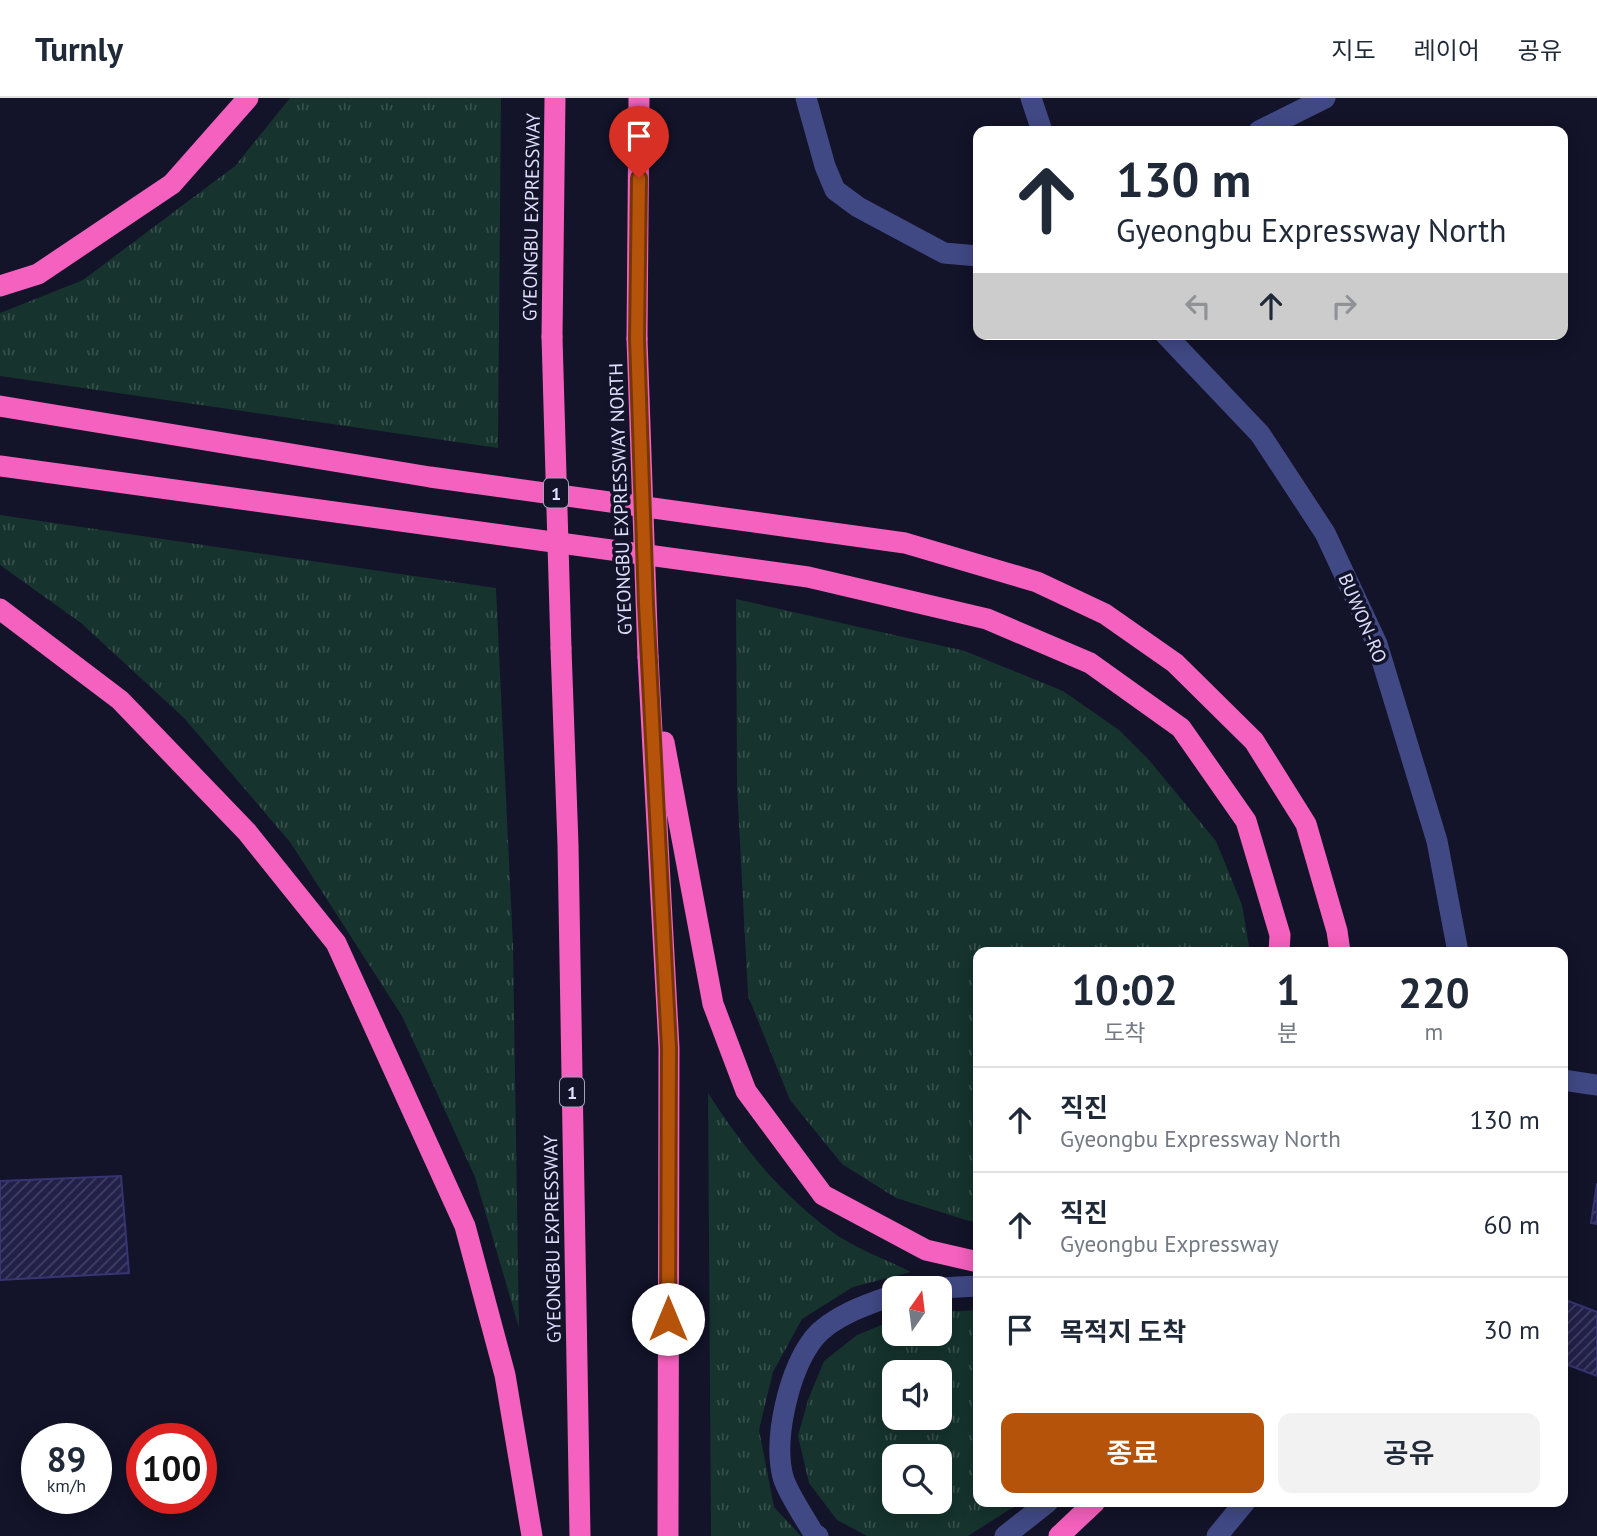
<!DOCTYPE html>
<html lang="ko">
<head>
<meta charset="utf-8">
<style>
  :root { --surface:#fff; --page:#f2f2f3; --text:#1f2937; --muted:#747a83; --line:#e0e1e3; --accent:#b45309 }
  body { margin:0; font-family:"PT Sans","Noto Sans KR",sans-serif; background:var(--page); color:var(--text); height:100vh; display:flex; flex-direction:column; font-size:26px; white-space:nowrap }
  * { box-sizing:border-box; margin:0 }
  p { font-size:23px; color:var(--muted) }
  .icon { flex:none; width:38px; height:38px; fill:none; stroke:currentColor; stroke-width:2; stroke-linecap:round; stroke-linejoin:round }
  .map { position:relative; flex:1; overflow:hidden }
  .panel { position:absolute; left:973px; top:849px; width:595px; height:560px; display:flex; flex-direction:column; background:var(--surface); border-radius:14px; box-shadow:0 4px 18px #0003 }
  .panel>* { flex:none }
  .top-card { position:absolute; left:973px; top:28px; width:595px; height:214px; border-radius:14px; box-shadow:0 4px 18px #0003; background:#fff; color:var(--text); overflow:hidden }
  .needle { width:46px; rotate:14deg }
  .controls { position:absolute; left:882px; top:1178px; display:grid; gap:14px }
  .controls a { display:grid; place-items:center; width:70px; height:70px; border-radius:14px; background:var(--surface); box-shadow:0 4px 18px #0003; font-size:35px }
  .speed { position:absolute; left:21px; top:1325px; display:flex; gap:14px; font-size:35px; font-weight:700; text-align:center }
  .speed>* { display:grid; place-content:center; width:91px; height:91px; border-radius:50%; background:var(--surface); box-shadow:0 4px 18px #0003; line-height:1 }
  .speed small { font-size:18px; font-weight:400 }
  .speed .limit { border:10px solid #d22; background:#fff; color:#111 }
  .pin { position:absolute; display:grid; place-items:center; width:60px; height:60px; color:#fff; margin:-72px -30px; border-radius:50% 50% 50% 0; rotate:-45deg; box-shadow:0 0 7px #0007 }
  .pin .icon { rotate:45deg }
  .me { position:absolute; width:77px; margin:-38px; rotate:0deg; stroke-linejoin:round; filter:drop-shadow(0 0 5px #0008) }
  .turn { display:flex; align-items:center; gap:24px; height:147px; padding:0 28px; font-size:32px }
  .turn .icon { width:91px; height:91px; stroke-width:2.5 }
  .turn b { display:block; font-size:49px; line-height:60px }
  .lanes { display:flex; align-items:center; height:66px; padding:0 28px; background:#0003; justify-content:center; gap:35px; direction:ltr }
  .lanes .off { opacity:.35 }
  .eta { display:flex; justify-content:space-evenly; align-items:center; height:119px; text-align:center }
  .eta b { font-size:42px; font-weight:600; line-height:49px }
  .primary-button { display:flex; gap:14px; margin-top:auto; padding:14px 28px }
  .primary-button a { flex:1; height:80px; border-radius:14px; background:var(--accent); color:#fff; font-size:28px; font-weight:600; line-height:80px; text-align:center }
  .primary-button a+a { background:var(--page); color:var(--text) }
  ul { padding:0; list-style:none }
  li { display:flex; align-items:center; gap:21px; height:105px; padding:0 28px; border-top:2px solid var(--line) }
  li div { flex:1 }
  li b { display:block; font-size:26px }
  li em { font-style:normal }
  header { display:flex; align-items:center; gap:42px; box-sizing:border-box; height:98px; padding:0 35px; background:var(--surface); border-bottom:2px solid var(--line) }
  header strong { font-size:33px }
  nav { display:flex; gap:38px; margin-inline-start:auto; font-size:24px }
  .map>svg:first-child { display:block }
  .grass { fill:url(#grass-tufts); fill-rule:evenodd }
  .building { fill:url(#building-hatch); stroke:#373473; stroke-width:2 }
  .lines { fill:none; stroke-linecap:round; stroke-linejoin:round }
  .minor { stroke:#414985; stroke-width:21 }
  .highway { stroke:#f461be; stroke-width:21 }
  .highway-bridge { stroke:#f461be; stroke-width:21 }
  .route-casing { stroke:#753606; stroke-width:18 }
  .route { stroke:#b45309; stroke-width:12 }
  .labels { text-anchor:middle; dominant-baseline:central; stroke-width:7; stroke-linejoin:round; paint-order:stroke }
  .shield { fill:#131329; stroke:#a0a2bd; stroke-width:2 }
  .shield-label { font-size:18px; font-weight:bold; fill:#dddffd }
  .street-label { font-size:19px; fill:#dddffd; stroke:#131329 }
</style>
</head>
<body>
<header>
<strong>Turnly</strong>
<nav><a>지도</a><a>레이어</a><a>공유</a></nav>
</header>
<div class="map">
<svg width="1597" height="1438" viewBox="0 0 1597 1438">
  <defs>
    <pattern id="grass-tufts" width="24" height="20" patternUnits="userSpaceOnUse" patternTransform="scale(1.75)"><rect width="24" height="20" fill="#16332d"/><path d="M3 7l-1-3M5 7V3M7 7l1-3M15 17l-1-3M17 17v-4M19 17l1-3" fill="none" stroke="#37504c"/></pattern>
    <pattern id="building-hatch" width="6" height="6" patternUnits="userSpaceOnUse" patternTransform="scale(1.75)"><rect width="6" height="6" fill="#222049"/><path d="M-1 1l2-2M0 6l6-6M5 7l2-2" fill="none" stroke="#424064"/></pattern>
  </defs>
  <rect width="100%" height="100%" fill="#131329"/>
  <g class="grass">
    <polygon points="290,0 501,0 498,350 0,278 0,215 83,182 235,68"/>
    <polygon points="0,417 496,490 513,847 519,1230 475,1079 402,918 290,744 184,620 81,525 0,467"/>
    <polygon points="736,501 965,553 1063,593 1119,632 1149,662 1216,743 1242,807 1250,854 978,854 978,1123 969,1123 896,1100 842,1066 790,1002 748,898 737,688"/>
    <path d="M 708,995 C 745,1052 782,1098 838,1138 C 860,1152 887,1162 911,1174 L 853,1189 L 802,1221 L 773,1274 L 759,1332 L 774,1409 L 801,1438 L 711,1438 Z"/>
    <path d="M 978,1212 L 978,1404 L 1021,1404 L 968,1438 L 867,1438 L 837,1422 L 809,1385 L 798,1338 L 808,1302 L 824,1263 L 857,1237 L 894,1222 L 894,1236 L 940,1236 L 940,1214 ZM 940,1274 L 940,1320 L 894,1320 L 894,1274 ZM 940,1358 L 940,1404 L 894,1404 L 894,1358 Z"/>
  </g>
  <g class="building">
    <polygon points="121,1078 129,1175 0,1182 0,1083"/>
    <polygon points="1597,1085 1597,1126 1591,1125"/>
    <polygon points="1563,1201 1597,1214 1597,1278 1563,1265"/>
  </g>
  <g class="lines">
    <g class="minor">
      <polyline points="806,0 825,68 835,92 858,109 944,155 978,158"/>
      <polyline points="1031,0 1042,33"/>
      <polyline points="1259,33 1325,0"/>
      <polyline points="1165,236 1260,336 1325,435 1377,546 1437,743 1458,854"/>
      <polyline points="1563,982 1597,987"/>
      <polyline points="940,1190 978,1188"/>
      <path d="M 818,1438 L 814,1436 C 805,1420 788,1396 783,1379 C 773,1340 789,1272 814,1240 C 832,1218 868,1206 894,1197"/>
      <polyline points="1005,1438 1048,1404"/>
      <polyline points="1217,1438 1245,1404"/>
    </g>
    <g class="highway">
      <polyline points="0,188 38,176 172,86 248,0"/>
      <polyline points="552,239 555,0"/>
      <polyline points="637,241 639,0"/>
      <polyline points="0,308 430,379 905,445 1037,484 1105,516 1175,565 1254,643 1306,726 1337,833 1340,854"/>
      <polyline points="0,368 808,479 987,521 1090,565 1181,630 1246,723 1280,837 1279,854"/>
      <polyline points="0,511 120,602 247,734 336,845 465,1128 505,1277 532,1438"/>
      <polyline points="561,550 568,747 580,1438"/>
      <polyline points="648,559 669,950 668,1438"/>
      <polyline points="664,644 713,906 746,993 823,1097 926,1152 978,1164"/>
      <polyline points="1059,1438 1095,1404"/>
    </g>
    <g class="highway-bridge">
      <polyline points="552,239 561,550"/>
      <polyline points="637,241 648,559"/>
    </g>
  </g>
  <g class="lines">
    <g class="route-casing">
      <polyline id="route" points="639,80 637,241 646,506 669,950 668,1221"/>
    </g>
    <use href="#route" class="route"/>
  </g>
  <g class="labels">
    <g class="shield">
      <rect x="544" y="380.5" width="24" height="29" rx="5"/>
      <rect x="560" y="979.5" width="24" height="29" rx="5"/>
    </g>
    <g class="shield-label">
      <text x="556" y="395">1</text>
      <text x="572" y="994">1</text>
    </g>
    <g class="street-label">
      <text transform="translate(531 119) rotate(-89)">GYEONGBU EXPRESSWAY</text>
      <text transform="translate(620 401) rotate(-92)">GYEONGBU EXPRESSWAY NORTH</text>
      <text transform="translate(1363 520) rotate(67)">BUWON-RO</text>
      <text transform="translate(552 1141) rotate(-91)">GYEONGBU EXPRESSWAY</text>
    </g>
  </g>
</svg>
<div class="controls">
<a><svg class="needle" viewBox="-14 -14 28 28"><path d="M0-13l5 13h-10z" fill="#e53935"/><path d="M0 13l5-13h-10z" fill="#747a83"/></svg></a>
<a><svg class="icon" aria-label="sound" viewBox="0 0 24 24"><path d="M4 9h4l5-4v14l-5-4H4zM17 9q2 3 0 6"/></svg></a>
<a><svg class="icon" aria-label="search" viewBox="0 0 24 24"><circle cx="10" cy="10" r="6"/><path d="M15 15l6 6"/></svg></a>
</div>
<div class="speed"><div>89<small>km/h</small></div><div class="limit">100</div></div>
<div class="pin" style="left:639px;top:80px;background:#d93025"><svg class="icon" aria-label="arrive" viewBox="0 0 24 24"><path d="M6 21V4h12l-3 4 3 4H6"/></svg></div>
<svg class="me" style="left:668px;top:1221px" viewBox="-20 -20 40 40"><circle r="19" fill="#fff"/><path d="M0-13L10 11 0 6-10 11z" fill="#b45309"/></svg>
<div class="top-card">
<div class="turn"><svg class="icon" aria-label="ahead" viewBox="0 0 24 24"><path d="M12 20V5M6 11l6-6 6 6"/></svg><div><b>130 m</b>Gyeongbu Expressway North</div></div>
<div class="lanes"><svg class="icon off" aria-label="left" viewBox="0 0 24 24"><path d="M17 20v-9H6M10 6l-5 5 5 5"/></svg><svg class="icon" aria-label="ahead" viewBox="0 0 24 24"><path d="M12 20V5M6 11l6-6 6 6"/></svg><svg class="icon off" aria-label="right" viewBox="0 0 24 24"><path d="M7 20v-9h11M14 6l5 5-5 5"/></svg></div>
</div>
<section class="panel">
<div class="eta">
<div><b>10:02</b><p>도착</p></div>
<div><b>1</b><p>분</p></div>
<div><b>220</b><p>m</p></div>
</div>
<ul>
<li><svg class="icon" aria-label="ahead" viewBox="0 0 24 24"><path d="M12 20V5M6 11l6-6 6 6"/></svg><div><b>직진</b><p>Gyeongbu Expressway North</p></div><em>130 m</em></li>
<li><svg class="icon" aria-label="ahead" viewBox="0 0 24 24"><path d="M12 20V5M6 11l6-6 6 6"/></svg><div><b>직진</b><p>Gyeongbu Expressway</p></div><em>60 m</em></li>
<li><svg class="icon" aria-label="arrive" viewBox="0 0 24 24"><path d="M6 21V4h12l-3 4 3 4H6"/></svg><div><b>목적지 도착</b></div><em>30 m</em></li>
</ul>
<div class="primary-button"><a>종료</a><a>공유</a></div>
</section>
</div>
</body>
</html>
